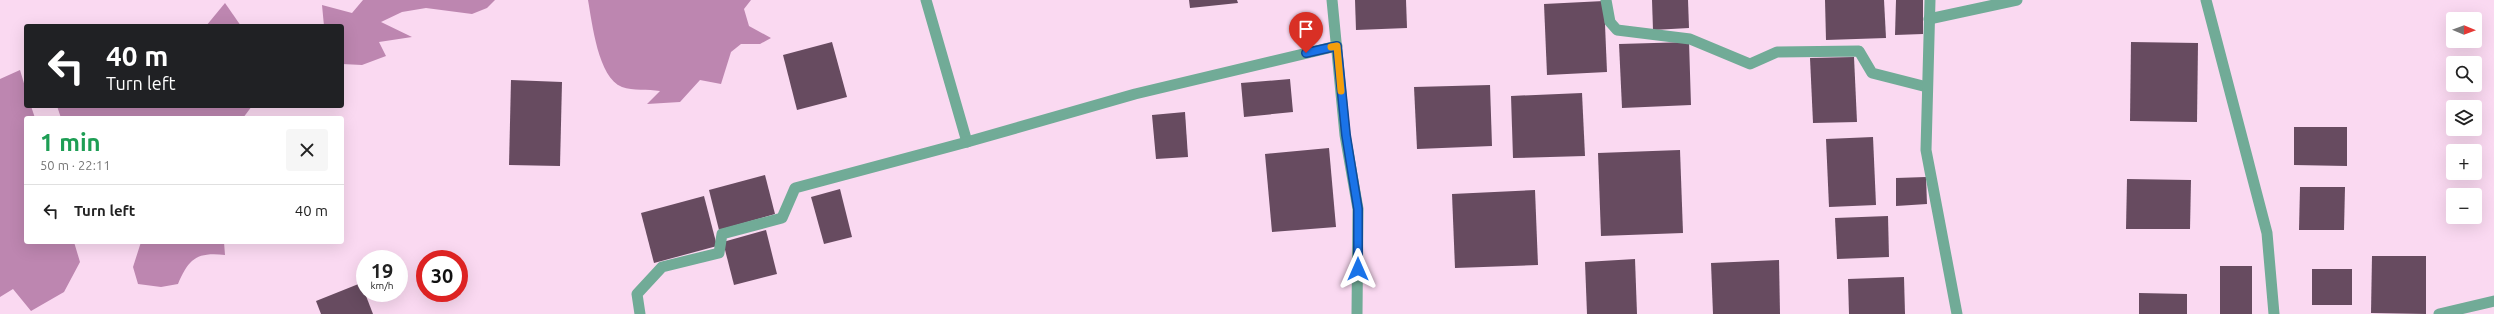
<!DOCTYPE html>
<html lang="en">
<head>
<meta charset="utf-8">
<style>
  :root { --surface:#fff; --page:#f6f6f6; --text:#222; --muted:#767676; --line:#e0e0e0 }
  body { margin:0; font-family:Ubuntu,sans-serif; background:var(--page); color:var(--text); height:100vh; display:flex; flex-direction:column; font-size:15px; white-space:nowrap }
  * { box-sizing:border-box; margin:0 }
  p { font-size:13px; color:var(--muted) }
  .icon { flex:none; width:22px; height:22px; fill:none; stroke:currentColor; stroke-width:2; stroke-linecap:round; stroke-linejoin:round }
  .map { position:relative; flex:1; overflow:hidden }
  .sheet { position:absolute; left:24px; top:116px; width:320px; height:128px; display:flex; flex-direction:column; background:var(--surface); border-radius:4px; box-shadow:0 4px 16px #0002 }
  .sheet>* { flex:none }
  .guide { position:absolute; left:24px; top:24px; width:320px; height:84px; border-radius:4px; box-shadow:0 4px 16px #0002; background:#202124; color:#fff; overflow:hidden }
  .needle { width:26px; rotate:91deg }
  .buttons { position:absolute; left:2446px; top:12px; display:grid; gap:8px }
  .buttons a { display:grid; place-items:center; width:36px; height:36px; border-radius:4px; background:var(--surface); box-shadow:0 4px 16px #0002; font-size:20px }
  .speed { position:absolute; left:356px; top:250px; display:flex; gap:8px; font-size:20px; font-weight:700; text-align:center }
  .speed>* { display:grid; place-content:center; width:52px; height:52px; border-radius:50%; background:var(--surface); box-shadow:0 4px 16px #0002; line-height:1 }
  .speed small { font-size:10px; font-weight:400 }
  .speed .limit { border:6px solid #d22; background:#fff; color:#111 }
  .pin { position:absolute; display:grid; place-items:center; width:34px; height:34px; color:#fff; margin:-41px -17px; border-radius:50% 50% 50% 0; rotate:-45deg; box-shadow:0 0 4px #0007 }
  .pin .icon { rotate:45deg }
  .me { position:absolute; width:44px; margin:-22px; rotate:0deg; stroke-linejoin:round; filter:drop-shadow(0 0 3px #0008) }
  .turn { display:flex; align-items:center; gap:14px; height:84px; padding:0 16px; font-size:18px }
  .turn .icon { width:52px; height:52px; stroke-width:2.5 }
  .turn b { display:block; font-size:28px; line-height:34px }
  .round { display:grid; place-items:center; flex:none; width:42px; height:42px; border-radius:4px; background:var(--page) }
  .headline { display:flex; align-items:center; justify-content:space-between; height:68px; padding:0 16px }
  h1 { font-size:24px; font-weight:600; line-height:30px; color:#1e9e55 }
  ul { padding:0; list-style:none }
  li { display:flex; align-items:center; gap:12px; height:52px; padding:0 16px; border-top:1px solid var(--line) }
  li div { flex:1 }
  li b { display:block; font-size:15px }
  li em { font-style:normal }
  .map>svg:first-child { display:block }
  .water { fill:#bd86b0 }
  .building { fill:#674b60 }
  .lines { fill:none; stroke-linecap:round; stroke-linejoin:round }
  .minor { stroke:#71ab97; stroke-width:11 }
  .route-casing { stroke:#114b97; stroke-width:10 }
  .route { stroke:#1a73e8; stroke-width:7 }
  .slow { stroke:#f59e0b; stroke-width:7 }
</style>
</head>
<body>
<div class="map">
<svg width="2494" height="314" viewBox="0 0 2494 314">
  <rect width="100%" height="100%" fill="#fad9f1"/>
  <g class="water">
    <polygon points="363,0 495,0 487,8 472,14 426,8 402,12 381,22 412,37 379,42 386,56 362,65 342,64 342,26 324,26 322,5 352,13"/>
    <path d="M 588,0 L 751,0 L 744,9 L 749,26 L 771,38 L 760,44 L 741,44 L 731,52 L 721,84 L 700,80 L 680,102 L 647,104 L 660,91 C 648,89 633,91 622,87 C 598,78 592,22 588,0 Z"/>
    <polygon points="225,3 241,26 206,26"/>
    <polygon points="20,70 26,90 26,106 31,106 35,118 26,118 26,242 74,242 80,262 64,292 31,311 13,289 0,297 0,79"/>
    <polygon points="57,106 252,106 243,118 61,118"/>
    <path d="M 141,242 L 224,242 L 225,255 C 196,252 189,259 178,284 L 161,287 L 138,284 L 133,267 Z"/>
  </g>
  <g class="building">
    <polygon points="1189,0 1237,0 1238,3 1190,8"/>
    <polygon points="1355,0 1406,0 1407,28 1356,30"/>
    <polygon points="1652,0 1688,0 1689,28 1653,30"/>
    <polygon points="1825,0 1884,0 1886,38 1826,40"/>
    <polygon points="1896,0 1923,0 1923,34 1895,35"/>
    <polygon points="1604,1 1607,72 1547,75 1544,4"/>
    <polygon points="832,42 847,97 797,110 783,55"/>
    <polygon points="1689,42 1691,105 1622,108 1619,44"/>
    <polygon points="2131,42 2198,43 2197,122 2130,121"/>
    <polygon points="1854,57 1857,122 1813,123 1810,58"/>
    <polygon points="1290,79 1293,112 1244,117 1241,83"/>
    <polygon points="511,80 562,82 560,166 509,165"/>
    <polygon points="1490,85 1492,146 1417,149 1414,87"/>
    <polygon points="1582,93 1585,156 1513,158 1511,96"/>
    <polygon points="1185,112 1188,157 1156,159 1152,115"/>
    <polygon points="2294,127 2347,127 2347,166 2294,165"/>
    <polygon points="1873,137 1876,205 1829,207 1826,139"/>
    <polygon points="1329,148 1336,227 1272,232 1265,154"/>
    <polygon points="1680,150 1683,233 1601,236 1598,153"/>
    <polygon points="765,175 775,214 719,230 709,190"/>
    <polygon points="1926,177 1927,204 1896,206 1896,178"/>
    <polygon points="2127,179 2191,180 2190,229 2126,229"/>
    <polygon points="2300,187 2345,187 2344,230 2299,230"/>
    <polygon points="840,189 852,237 824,244 811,197"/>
    <polygon points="1535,190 1538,265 1455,268 1452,194"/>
    <polygon points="704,196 717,246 654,263 641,213"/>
    <polygon points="1888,216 1889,257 1837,259 1835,218"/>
    <polygon points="766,230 777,274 734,285 723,242"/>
    <polygon points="2372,256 2426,256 2426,314 2371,313"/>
    <polygon points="1635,259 1637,314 1587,314 1585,262"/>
    <polygon points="1779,260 1780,314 1713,314 1711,263"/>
    <rect x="2220" y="266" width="32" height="48"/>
    <rect x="2312" y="269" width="40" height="36"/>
    <polygon points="1904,277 1905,314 1849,314 1848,279"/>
    <polygon points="361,283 373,314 321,314 316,301"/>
    <polygon points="2139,293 2187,294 2187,314 2139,314"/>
  </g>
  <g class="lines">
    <g class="minor">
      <polyline points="926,0 967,142 1135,94 1337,46"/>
      <polyline points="1332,0 1345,135 1358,209 1357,314"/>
      <polyline points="1606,0 1610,22 1617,30 1690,39 1750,64 1777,52 1859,51 1872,73 1927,87"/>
      <polyline points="1930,0 1926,150 1957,314"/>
      <polyline points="2206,0 2267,233 2274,314"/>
      <polyline points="1929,19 2017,0"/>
      <polyline points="640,314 637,294 662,267 719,253 722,234 782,218 795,188 967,142"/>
      <polyline points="2439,314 2494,301"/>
    </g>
  </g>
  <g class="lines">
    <g class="route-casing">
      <polyline id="route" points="1306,53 1337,46 1346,135 1358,209 1358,269"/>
    </g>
    <use href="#route" class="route"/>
    <polyline class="slow" points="1331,47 1337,46 1341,91"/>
  </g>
</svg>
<div class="buttons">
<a><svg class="needle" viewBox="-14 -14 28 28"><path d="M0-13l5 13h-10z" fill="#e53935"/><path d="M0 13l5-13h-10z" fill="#767676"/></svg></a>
<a><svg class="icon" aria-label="search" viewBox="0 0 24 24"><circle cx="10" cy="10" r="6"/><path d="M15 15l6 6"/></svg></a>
<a><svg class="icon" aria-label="layers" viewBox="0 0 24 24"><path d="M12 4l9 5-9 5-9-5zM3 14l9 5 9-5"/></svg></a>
<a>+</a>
<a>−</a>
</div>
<div class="speed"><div>19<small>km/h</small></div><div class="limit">30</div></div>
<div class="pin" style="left:1306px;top:53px;background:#d93025"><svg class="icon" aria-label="arrive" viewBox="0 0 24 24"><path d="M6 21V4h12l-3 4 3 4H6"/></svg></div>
<svg class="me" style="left:1358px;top:269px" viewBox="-20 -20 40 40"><path d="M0-17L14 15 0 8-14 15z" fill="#1a73e8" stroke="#fff" stroke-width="4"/></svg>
<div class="guide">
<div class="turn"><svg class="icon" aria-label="left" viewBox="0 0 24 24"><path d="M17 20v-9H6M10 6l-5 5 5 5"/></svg><div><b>40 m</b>Turn left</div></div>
</div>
<section class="sheet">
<div class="headline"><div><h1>1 min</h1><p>50 m · 22:11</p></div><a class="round"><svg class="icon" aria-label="close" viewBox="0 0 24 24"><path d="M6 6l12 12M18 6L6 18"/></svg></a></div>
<ul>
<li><svg class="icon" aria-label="left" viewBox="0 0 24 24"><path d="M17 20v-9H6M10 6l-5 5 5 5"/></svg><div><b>Turn left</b></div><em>40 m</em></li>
</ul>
</section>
</div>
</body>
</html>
